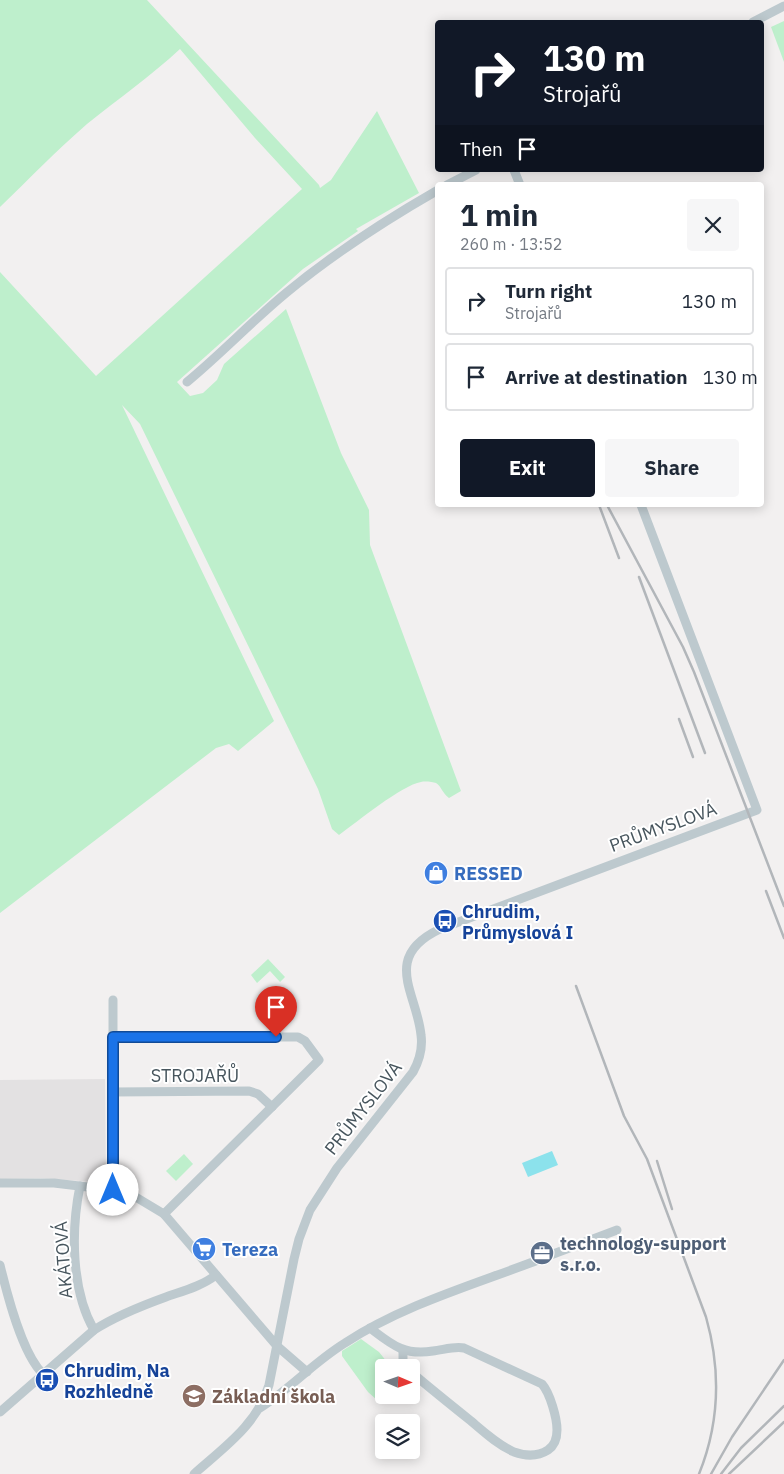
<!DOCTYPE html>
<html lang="en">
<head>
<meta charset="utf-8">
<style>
  :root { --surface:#fff; --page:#f6f6f7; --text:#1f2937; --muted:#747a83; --line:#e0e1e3; --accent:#111827 }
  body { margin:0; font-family:"IBM Plex Sans",sans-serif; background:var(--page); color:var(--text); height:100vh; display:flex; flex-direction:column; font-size:19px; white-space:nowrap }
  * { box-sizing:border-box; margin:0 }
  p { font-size:16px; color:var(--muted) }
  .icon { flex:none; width:28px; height:28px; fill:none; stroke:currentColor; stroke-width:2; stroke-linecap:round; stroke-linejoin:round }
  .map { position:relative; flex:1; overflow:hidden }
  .panel { position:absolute; left:435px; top:182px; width:329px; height:325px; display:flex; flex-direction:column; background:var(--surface); border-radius:5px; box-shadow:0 2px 12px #0003 }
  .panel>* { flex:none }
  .hud { position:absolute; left:435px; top:20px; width:329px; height:152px; border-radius:5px; box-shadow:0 2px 12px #0003; background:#111827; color:#fff; overflow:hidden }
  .needle { width:32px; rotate:92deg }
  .buttons { position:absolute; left:375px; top:1359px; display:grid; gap:10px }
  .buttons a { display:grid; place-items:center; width:45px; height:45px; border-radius:5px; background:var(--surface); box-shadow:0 2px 12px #0003; font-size:25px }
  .pin { position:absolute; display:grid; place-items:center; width:42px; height:42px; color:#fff; margin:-51px -21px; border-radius:50% 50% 50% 0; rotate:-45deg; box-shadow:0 0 5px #0007 }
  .pin .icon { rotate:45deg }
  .me { position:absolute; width:55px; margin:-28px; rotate:0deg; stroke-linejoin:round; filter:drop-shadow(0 0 4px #0008) }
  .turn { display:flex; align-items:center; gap:18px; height:105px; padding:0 25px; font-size:22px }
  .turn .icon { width:65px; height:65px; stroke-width:2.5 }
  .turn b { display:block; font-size:35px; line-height:42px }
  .then { display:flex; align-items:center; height:48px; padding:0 25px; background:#0003; gap:10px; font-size:19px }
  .round { display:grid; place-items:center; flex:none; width:52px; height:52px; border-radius:5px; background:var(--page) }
  .summary { display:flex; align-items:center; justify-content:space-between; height:85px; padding:0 25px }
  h1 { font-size:30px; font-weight:700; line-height:38px }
  .cta { display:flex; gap:10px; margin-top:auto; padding:10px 25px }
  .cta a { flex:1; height:58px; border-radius:5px; background:var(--accent); color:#fff; font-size:20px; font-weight:700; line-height:58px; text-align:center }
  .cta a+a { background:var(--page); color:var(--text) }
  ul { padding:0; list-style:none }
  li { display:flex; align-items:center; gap:15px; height:68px; margin:0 10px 8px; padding:0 15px; border:2px solid var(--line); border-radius:5px }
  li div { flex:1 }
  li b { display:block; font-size:19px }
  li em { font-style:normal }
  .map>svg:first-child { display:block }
  .education { fill:#e3e1e2 }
  .green { fill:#beefcc }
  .water { fill:#8ce2ec }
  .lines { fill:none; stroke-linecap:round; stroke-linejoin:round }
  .minor { stroke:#bdc9ce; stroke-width:9 }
  .rail { stroke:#b2b6ba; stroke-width:2.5 }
  .route-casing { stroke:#114b97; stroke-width:12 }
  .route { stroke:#1a73e8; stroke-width:9 }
  .labels { text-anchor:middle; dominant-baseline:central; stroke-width:4; stroke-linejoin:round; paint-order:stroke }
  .street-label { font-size:18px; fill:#47555d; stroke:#fff }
  .shop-label { font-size:18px; font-weight:bold; fill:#366cbe; stroke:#fff; text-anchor:start }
  .transit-label { font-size:18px; font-weight:bold; fill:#164399; stroke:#fff; text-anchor:start }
  .service-label { font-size:18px; font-weight:bold; fill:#4e5e75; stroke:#fff; text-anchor:start }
  .education-label { font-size:18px; font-weight:bold; fill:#785e54; stroke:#fff; text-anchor:start }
</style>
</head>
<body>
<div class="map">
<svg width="784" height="1474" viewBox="0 0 784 1474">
  <rect width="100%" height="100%" fill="#f2f0f0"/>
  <polygon class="education" points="105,1079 106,1183 41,1178 0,1179 0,1080"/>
  <g class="green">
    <path d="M 0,0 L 147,0 L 319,185 L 320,188 L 331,180 L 377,111 L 419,193 L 356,229 L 358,231 L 303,269 L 177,382 L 190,396 L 203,393 L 217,380 L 224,364 L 286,309 L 341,453 L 369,510 L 370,545 L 461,791 L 449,798 C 442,793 442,787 436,783 C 433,782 425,781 421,782 C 402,785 357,822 339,835 L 332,829 L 318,789 L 140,424 L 122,405 L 274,721 L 238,751 L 229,744 L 216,748 L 0,913 L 0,272 L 96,376 L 302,189 L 255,138 L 180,49 C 151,76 118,99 87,124 C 57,150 29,179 0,207 Z"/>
    <polygon points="784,21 784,62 771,27"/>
    <polygon points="268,959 285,977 280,982 270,971 257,983 251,975"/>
    <polygon points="184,1154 193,1164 176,1181 166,1171"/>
    <polygon points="361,1339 379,1352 391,1367 384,1368 384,1395 388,1395 377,1400 368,1392 342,1356 342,1351"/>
  </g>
  <polygon class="water" points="552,1151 558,1165 528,1177 522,1163"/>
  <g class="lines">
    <g class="minor">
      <polyline points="753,22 784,6"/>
      <polyline points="514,170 520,185"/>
      <polyline points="447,185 476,170"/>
      <path d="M 187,382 C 221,354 252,321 286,293 C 333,254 384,221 438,190"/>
      <polyline points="113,1000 113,1190"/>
      <polyline points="113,1037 298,1037 305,1041 319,1060 164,1214"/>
      <polyline points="113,1092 249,1091 258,1094 272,1107"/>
      <polyline points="0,1183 54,1183 113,1190 134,1196 164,1214 277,1346 307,1372"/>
      <path d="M 80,1186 C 71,1230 71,1290 94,1330"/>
      <polyline points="548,1256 617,1230"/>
      <path d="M 0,1265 C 7,1294 22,1354 43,1374"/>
      <path d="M 370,1328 C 391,1344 404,1356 433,1351 C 443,1350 454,1346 464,1348 L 542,1384 C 550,1393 557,1418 557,1430 C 557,1438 554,1446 548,1450 C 537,1457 525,1456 514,1452 C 498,1445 484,1432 471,1421 C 451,1405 431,1389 411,1372"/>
      <polyline points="403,1350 403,1363 406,1368"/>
      <path d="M 260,1408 C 290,1389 314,1362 345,1343 C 403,1305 473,1285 538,1260"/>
      <path d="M 0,1412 L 94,1330 C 116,1316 141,1306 166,1297 C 183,1291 202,1286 216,1275"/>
      <path d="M 194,1474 C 223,1448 257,1425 269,1385 L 294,1259 L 299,1239 L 310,1210 L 337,1168 L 413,1072 C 419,1061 423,1049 421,1035 C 417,993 381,957 440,929 L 757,810 L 641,505"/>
    </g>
    <g class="rail">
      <polyline points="599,505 619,558"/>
      <polyline points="607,505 683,647 694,672 784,906"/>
      <polyline points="639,577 705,753"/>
      <polyline points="679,719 693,757"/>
      <polyline points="766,891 784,938"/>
      <path d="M 576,986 L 624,1116 L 647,1159 L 706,1317 C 721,1370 720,1422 699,1474"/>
      <polyline points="657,1161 672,1209"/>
      <polyline points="711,1474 732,1437 784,1360"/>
      <polyline points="721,1474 741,1448 784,1406"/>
      <polyline points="729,1474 784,1422"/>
    </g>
  </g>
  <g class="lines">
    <g class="route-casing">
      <polyline id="route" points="113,1190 113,1037 276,1037"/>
    </g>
    <use href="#route" class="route"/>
  </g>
  <defs>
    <g id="shop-disc" transform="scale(1.25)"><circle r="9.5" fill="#3f7fe0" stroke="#fff"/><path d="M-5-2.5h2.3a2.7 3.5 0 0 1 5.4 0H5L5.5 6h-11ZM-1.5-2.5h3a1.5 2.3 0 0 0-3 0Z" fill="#fff"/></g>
    <g id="bus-disc" transform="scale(1.25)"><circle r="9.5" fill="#1a4fb4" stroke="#fff"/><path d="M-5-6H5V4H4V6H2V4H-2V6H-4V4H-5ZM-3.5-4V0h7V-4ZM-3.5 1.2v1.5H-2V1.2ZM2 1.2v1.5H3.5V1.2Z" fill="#fff"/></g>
    <g id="supermarket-disc" transform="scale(1.25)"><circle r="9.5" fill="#3f7fe0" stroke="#fff"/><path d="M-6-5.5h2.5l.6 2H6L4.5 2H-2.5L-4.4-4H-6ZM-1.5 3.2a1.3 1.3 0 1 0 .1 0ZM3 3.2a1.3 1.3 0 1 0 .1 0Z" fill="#fff"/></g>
    <g id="office-disc" transform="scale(1.25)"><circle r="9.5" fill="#5c6f8a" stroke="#fff"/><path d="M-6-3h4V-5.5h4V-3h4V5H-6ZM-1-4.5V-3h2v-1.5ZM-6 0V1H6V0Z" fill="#fff"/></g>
    <g id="school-disc" transform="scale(1.25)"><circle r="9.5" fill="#8d6e63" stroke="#fff"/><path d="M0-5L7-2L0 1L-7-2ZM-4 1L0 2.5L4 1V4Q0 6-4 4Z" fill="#fff"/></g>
  </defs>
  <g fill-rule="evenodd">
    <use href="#shop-disc" x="436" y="873"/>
    <use href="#bus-disc" x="445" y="921"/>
    <use href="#supermarket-disc" x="204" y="1249"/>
    <use href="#office-disc" x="542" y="1253"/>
    <use href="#bus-disc" x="47" y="1380"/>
    <use href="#school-disc" x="194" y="1396"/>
  </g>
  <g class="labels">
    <g class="street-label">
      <text transform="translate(663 827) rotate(-20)">PRŮMYSLOVÁ</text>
      <text x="195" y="1075">STROJAŘŮ</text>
      <text transform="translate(363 1108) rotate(-52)">PRŮMYSLOVÁ</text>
      <text transform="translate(63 1260) rotate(-94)">AKÁTOVÁ</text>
    </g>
    <g class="shop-label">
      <text x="454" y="873">RESSED</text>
      <text x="222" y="1249">Tereza</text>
    </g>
    <g class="transit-label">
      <text x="462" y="911">Chrudim,<tspan x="462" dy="21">Průmyslová I</tspan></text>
      <text x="64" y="1370">Chrudim, Na<tspan x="64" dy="21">Rozhledně</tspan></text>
    </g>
    <g class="service-label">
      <text x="560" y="1243">technology-support<tspan x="560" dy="21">s.r.o.</tspan></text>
    </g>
    <g class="education-label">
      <text x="212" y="1396">Základní škola</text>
    </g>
  </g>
</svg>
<div class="buttons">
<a><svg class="needle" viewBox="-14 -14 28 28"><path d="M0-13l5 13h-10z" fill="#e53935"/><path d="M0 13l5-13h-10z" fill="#747a83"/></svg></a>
<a><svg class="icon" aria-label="layers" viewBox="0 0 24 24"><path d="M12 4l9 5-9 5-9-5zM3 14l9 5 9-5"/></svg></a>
</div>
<div class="pin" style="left:276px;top:1037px;background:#d93025"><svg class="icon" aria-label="arrive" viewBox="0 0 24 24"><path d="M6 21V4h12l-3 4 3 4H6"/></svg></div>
<svg class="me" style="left:113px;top:1190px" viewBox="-20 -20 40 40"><circle r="19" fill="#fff"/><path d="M0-13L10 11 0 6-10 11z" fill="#1a73e8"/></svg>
<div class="hud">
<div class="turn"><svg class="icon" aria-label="right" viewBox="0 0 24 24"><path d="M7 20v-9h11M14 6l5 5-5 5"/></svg><div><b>130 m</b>Strojařů</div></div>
<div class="then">Then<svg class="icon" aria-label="arrive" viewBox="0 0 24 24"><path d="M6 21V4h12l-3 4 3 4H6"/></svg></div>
</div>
<section class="panel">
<div class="summary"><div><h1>1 min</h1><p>260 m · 13:52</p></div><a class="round"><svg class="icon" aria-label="close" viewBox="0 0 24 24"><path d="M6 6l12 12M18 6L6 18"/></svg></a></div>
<ul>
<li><svg class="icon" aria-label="right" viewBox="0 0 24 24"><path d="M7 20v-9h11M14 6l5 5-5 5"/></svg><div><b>Turn right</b><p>Strojařů</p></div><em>130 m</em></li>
<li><svg class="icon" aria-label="arrive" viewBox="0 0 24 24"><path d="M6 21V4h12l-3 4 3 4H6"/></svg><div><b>Arrive at destination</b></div><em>130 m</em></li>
</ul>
<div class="cta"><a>Exit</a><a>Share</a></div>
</section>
</div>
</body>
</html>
